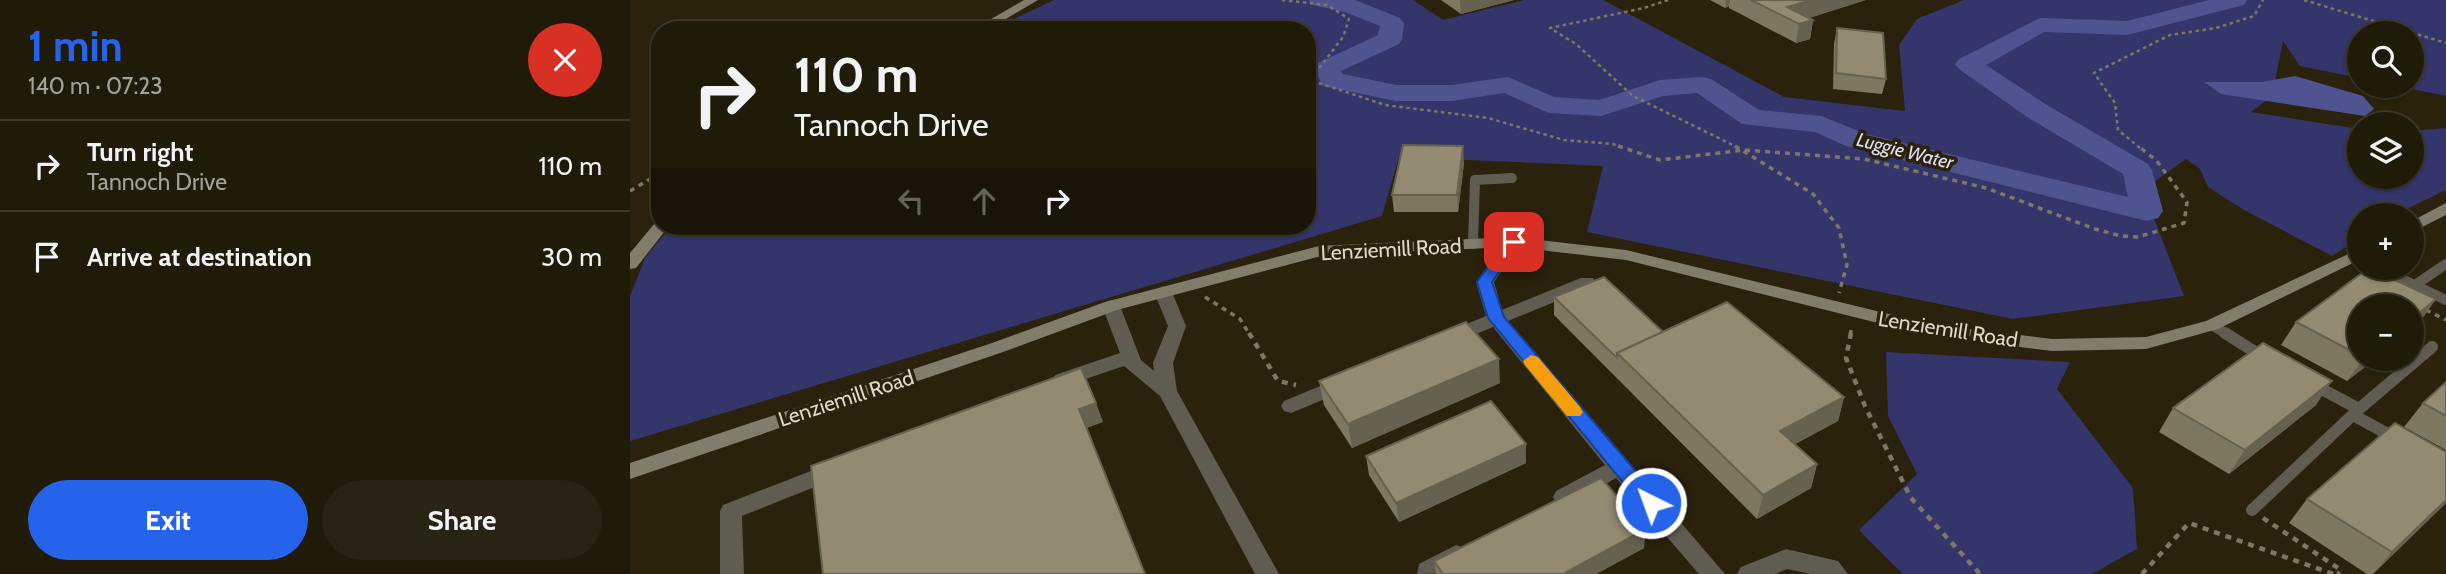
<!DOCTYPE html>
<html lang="en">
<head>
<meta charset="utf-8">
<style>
  :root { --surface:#201a09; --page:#282312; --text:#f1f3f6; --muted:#a2a19c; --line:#3d382a; --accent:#2563eb }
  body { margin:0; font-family:Cabin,sans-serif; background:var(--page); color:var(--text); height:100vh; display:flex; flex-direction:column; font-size:26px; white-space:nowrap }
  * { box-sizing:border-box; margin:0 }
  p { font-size:23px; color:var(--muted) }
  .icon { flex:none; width:38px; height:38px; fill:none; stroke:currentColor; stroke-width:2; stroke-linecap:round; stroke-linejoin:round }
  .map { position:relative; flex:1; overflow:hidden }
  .panel { display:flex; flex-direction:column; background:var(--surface); width:630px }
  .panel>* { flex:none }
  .hud { position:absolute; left:21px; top:21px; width:665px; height:214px; border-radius:28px; box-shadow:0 2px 5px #0004,0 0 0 2px var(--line); background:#201a09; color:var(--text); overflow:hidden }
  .tools { position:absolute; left:1717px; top:21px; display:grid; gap:14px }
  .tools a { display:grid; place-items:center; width:77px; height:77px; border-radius:50%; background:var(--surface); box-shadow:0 2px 5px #0004,0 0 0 2px var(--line); font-size:35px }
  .pin { position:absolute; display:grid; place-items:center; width:60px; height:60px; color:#fff; margin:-30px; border-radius:14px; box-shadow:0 4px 10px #0006 }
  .me { position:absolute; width:77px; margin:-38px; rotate:318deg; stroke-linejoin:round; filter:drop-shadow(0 0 5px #0008) }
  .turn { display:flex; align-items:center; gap:24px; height:147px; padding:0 28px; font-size:32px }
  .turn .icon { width:91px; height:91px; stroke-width:2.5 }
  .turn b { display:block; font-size:49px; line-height:60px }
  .lanes { display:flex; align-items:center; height:66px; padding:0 28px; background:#0003; justify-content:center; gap:35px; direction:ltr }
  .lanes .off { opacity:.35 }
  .round { display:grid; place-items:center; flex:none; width:74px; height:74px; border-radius:37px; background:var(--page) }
  .headline { display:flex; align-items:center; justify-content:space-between; height:119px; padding:0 28px }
  h1 { font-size:42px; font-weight:800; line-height:52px; color:var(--accent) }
  .cta { display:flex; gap:14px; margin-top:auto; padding:14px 28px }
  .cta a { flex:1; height:80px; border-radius:42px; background:var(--accent); color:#fff; font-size:28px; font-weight:800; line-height:80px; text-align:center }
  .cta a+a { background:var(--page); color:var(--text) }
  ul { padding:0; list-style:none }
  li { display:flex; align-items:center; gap:21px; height:91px; padding:0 28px; border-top:2px solid var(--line) }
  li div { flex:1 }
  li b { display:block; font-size:26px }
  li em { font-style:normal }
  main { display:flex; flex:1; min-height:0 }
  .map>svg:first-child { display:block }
  .green { fill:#33356b }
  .water { fill:#4f5491 }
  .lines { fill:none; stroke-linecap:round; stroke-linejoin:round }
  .river { fill:#4f5491; fill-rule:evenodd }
  .path-far2 { stroke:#7e7765; stroke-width:2.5; stroke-dasharray:3.5 3.5; stroke-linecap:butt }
  .path-far1 { stroke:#7e7765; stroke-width:3.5; stroke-dasharray:5 5; stroke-linecap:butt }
  .path { stroke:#7e7765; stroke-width:4.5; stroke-dasharray:6 6; stroke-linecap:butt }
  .service-far1 { stroke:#605c52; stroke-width:10 }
  .service { stroke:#605c52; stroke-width:12 }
  .minor { fill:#605c52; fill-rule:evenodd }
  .secondary { fill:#827c6b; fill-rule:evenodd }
  .wall { fill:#7e7761 }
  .shaded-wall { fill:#67614f }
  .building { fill:#938a71; stroke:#67614f; stroke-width:2 }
  .route { fill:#2563eb; stroke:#184099; stroke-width:2 }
  .slow { fill:#f59e0b }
  .labels { text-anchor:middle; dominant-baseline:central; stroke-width:7; stroke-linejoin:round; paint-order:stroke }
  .far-water-label { font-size:19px; font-style:italic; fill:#dee1f4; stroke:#2a220c }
  .street-label { font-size:21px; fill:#ded9cc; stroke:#2a220c }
</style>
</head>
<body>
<main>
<section class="panel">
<div class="headline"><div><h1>1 min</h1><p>140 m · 07:23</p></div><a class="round" style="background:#d93025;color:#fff"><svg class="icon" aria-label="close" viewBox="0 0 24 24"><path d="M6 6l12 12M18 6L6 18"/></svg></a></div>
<ul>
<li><svg class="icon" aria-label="right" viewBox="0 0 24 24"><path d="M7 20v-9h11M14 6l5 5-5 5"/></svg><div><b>Turn right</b><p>Tannoch Drive</p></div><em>110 m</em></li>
<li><svg class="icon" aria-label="arrive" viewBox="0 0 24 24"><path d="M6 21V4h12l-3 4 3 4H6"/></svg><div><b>Arrive at destination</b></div><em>30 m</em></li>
</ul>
<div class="cta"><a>Exit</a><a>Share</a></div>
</section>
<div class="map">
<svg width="1816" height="574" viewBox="0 0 1816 574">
  <rect width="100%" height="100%" fill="#2a220c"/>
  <g class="green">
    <polygon points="424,0 783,0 813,20 894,0 973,0 1154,97 1275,111 1269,45 1287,19 1334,0 1816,0 1816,96 1767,86 1782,86 1782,33 1729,33 1729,78 1670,66 1653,41 1642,96 1621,112 1729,129 1729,177 1782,177 1782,131 1816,128 1816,190 1764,215 1729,215 1729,238 1702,256 1614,210 1578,187 1570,169 1556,159 1513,190 1554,296 1383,319 957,232 973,166 769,157 752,216 0,441 0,296 15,258 41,226 677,226 677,30 361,30"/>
    <polygon points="1256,352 1440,362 1427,389 1503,488 1507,549 1462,574 1273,574 1229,530 1287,474 1258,416"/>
  </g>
  <polygon class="water" points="1665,76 1733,96 1744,109 1735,116 1591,94 1574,82 1632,82"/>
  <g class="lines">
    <polygon class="river" points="679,0 725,0 770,18 774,23 772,39 769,44 711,71 713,74 766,85 822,85 878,77 924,97 969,100 1030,80 1072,77 1081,79 1129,110 1191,116 1236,134 1498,197 1493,174 1397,117 1329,69 1325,64 1329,59 1410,18 1497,21 1579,0 1617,0 1614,5 1497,35 1414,32 1356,65 1417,105 1518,164 1522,170 1533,211 1528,218 1517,221 1216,146 1185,132 1112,124 1067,93 1033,96 971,116 919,113 874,93 822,101 766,101 693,86 684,68 688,63 748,35 750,26 715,12 682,5"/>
    <g class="path-far2">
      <polyline points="652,0 697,5 719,19 713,37 680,80 755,105 858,118 934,140 983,144 994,148"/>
      <polyline points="1038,0 1014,8 920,28 946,44 1003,96 1109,148"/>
      <polyline points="1674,0 1816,43"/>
      <polyline points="319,30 339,20"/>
      <polyline points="1510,148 1488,130 1485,103 1464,73 1540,35 1586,28 1624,16 1633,0"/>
    </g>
    <g class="path-far1">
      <polyline points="988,146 1030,160 1114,150 1234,159 1356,188 1465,229 1491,236 1508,237 1554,223 1557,202 1526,160 1508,146"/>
      <polyline points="1105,146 1183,194 1209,228 1217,265 1209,293"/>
      <polyline points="0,191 30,173"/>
      <polyline points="575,297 610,319 620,335"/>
      <polyline points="1796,310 1816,320"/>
      <polyline points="1220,335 1222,327"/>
    </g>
    <g class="path">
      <polyline points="619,333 648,381 666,385"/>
      <polyline points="1221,333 1216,358 1235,406 1281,498 1350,574"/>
      <polyline points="1633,518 1711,570 1708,574"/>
      <polyline points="1512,574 1559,523 1703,574"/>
    </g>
    <g class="service-far1">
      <polyline points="843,244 845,180 882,178"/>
      <polyline points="1749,268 1816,300"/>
      <polyline points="1785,285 1816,264"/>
      <polyline points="1582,325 1598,335"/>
    </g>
    <g class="service">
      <polyline points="1595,333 1633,357"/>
      <polyline points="1684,385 1729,409"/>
      <polyline points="1723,415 1767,439"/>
      <polyline points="1622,510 1729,409 1802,347"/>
    </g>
    <g class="minor">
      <polygon points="884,237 892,242 864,282 872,310 951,278 963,278 966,282 963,286 878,321 1095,574 1069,574 986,478 942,503 934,506 926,503 923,497 926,491 975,465 863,327 829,341 815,341 813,337 815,333 856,316 846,282 878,238"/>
      <polygon points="533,286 542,292 556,326 543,363 547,391 649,574 625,574 530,396 494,366 432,387 425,385 422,380 425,375 490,353 472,306 481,300 490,306 511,360 524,371 523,363 538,326 524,292"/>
      <polygon points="712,377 719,379 722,384 719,389 661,413 654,411 651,406 654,401"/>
      <polygon points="204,462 212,464 215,470 212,476 112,516 114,574 90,574 90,511 93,505"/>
      <path d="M 826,545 L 834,548 L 838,555 C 828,574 805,574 787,574 L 789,564 Z"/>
      <polygon points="1156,549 1208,561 1218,574 1181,574 1157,569 1145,574 1107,574 1111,567"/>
    </g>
    <g class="secondary">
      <polygon points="394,0 408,0 357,30 342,30"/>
      <polygon points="1816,203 1816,215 1782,232 1782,221"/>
      <polygon points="30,221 30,226 39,226 6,268 0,269 0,253 25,223"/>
      <polygon points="884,237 996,250 1300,324 1422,339 1516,337 1576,321 1729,249 1729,260 1588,329 1516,349 1422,351 1300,336 996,260 884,247 695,255 487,310 376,351 0,479 0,463 362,343 475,302 689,246"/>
    </g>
  </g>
  <g class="wall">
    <polygon points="811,0 884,0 831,14"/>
    <polygon points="1080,0 1236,0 1179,18 1183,20 1180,39 1166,43 1099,8 1099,6 1095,8"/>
    <polygon points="1207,28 1256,79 1252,94 1203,89 1204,44"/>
    <polygon points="834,163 828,212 764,212 762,195"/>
    <polygon points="1739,268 1806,299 1789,323 1782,329 1782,306 1729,306 1729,359 1745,359 1717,381 1651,345 1666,322"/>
    <polygon points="924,297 1033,332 1214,397 1208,421 1165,444 1187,464 1181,488 1127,519 924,315"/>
    <polygon points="689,381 870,383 722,448 694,405"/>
    <polygon points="1816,382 1816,450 1774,427 1793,403"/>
    <polygon points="1686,405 1599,474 1529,432 1543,408"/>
    <polygon points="736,456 896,463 769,522 739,475"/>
    <polygon points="1677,499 1816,503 1743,574 1737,574 1659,523"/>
    <polygon points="1014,548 966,574 806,574 804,561"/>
  </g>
  <g class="shaded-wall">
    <polygon points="830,0 884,0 831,14"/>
    <polygon points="1096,0 1100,0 1099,6 1095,8"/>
    <polygon points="1181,0 1236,0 1166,22 1157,7"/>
    <polygon points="1183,20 1180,39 1166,43 1169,24"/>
    <polygon points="833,146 834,163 828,212 827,195"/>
    <polygon points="1806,299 1789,323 1782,329 1782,319"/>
    <polygon points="869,359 870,383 722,448 718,424"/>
    <polygon points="1733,359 1745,359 1717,381"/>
    <polygon points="1702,381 1686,405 1599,474 1615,450"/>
    <polygon points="1214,397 1208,421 1145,455 1150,431"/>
    <polygon points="466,403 473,422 457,428 449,409"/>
    <polygon points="896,444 896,463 769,522 766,503"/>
    <polygon points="1187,464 1181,488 1127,519 1133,495"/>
    <polygon points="1816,500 1816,503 1743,574 1762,552"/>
    <polygon points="1016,529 1014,548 966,574 933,574"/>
  </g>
  <g class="building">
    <polygon points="1121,0 1181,0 1157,7 1183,20 1169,24"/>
    <polygon points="1207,28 1253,33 1256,79 1206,73"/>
    <polygon points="773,145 833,146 827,195 762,195"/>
    <polygon points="1739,268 1806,299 1782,319 1782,306 1729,306 1729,355 1666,322"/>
    <polygon points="974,277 1033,332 987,353 987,358 924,297"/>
    <polygon points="1097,302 1214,397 1150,431 1187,464 1133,495 987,353"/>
    <polygon points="836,322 869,359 718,424 689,381"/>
    <polygon points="1633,343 1702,381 1615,450 1543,408"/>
    <polygon points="451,368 466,403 449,409 515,574 193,574 181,466"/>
    <polygon points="1816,382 1816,416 1793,403"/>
    <polygon points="861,401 896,444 766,503 736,456"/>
    <polygon points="1765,423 1816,452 1816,500 1762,552 1677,499"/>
    <polygon points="971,478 1016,529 933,574 813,574 804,561"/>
  </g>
  <polygon class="route" points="884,237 891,242 862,282 874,317 1028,497 1031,503 1028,508 1021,511 1014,508 858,318 847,282 878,239"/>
  <polygon class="slow" points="901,355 908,357 950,407 953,412 950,416 937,416 895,365 893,361"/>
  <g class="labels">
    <g class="far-water-label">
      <text transform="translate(1275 151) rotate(14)">Luggie Water</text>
    </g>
    <g class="street-label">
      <text transform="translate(761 249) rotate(-3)">Lenziemill Road</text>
      <text transform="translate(1318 329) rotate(9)">Lenziemill Road</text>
      <text transform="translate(216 398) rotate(-18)">Lenziemill Road</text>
    </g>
  </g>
</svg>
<div class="tools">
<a><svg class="icon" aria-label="search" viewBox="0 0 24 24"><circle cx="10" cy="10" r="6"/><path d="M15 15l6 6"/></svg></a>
<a><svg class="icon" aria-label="layers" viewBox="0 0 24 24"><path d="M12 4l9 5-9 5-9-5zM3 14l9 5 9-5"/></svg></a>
<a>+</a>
<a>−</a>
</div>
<div class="pin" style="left:884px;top:242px;background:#d93025"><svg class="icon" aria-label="arrive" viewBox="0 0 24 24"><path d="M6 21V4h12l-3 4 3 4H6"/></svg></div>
<svg class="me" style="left:1021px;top:503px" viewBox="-20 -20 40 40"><circle r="17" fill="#2563eb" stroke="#fff" stroke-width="3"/><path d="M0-11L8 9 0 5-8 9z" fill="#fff"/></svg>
<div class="hud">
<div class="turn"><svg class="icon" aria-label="right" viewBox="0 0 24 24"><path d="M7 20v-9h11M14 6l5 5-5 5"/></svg><div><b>110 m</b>Tannoch Drive</div></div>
<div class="lanes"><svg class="icon off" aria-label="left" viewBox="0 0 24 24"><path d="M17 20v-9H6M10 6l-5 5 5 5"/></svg><svg class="icon off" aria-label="ahead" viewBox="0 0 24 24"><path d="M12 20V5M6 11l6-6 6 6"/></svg><svg class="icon" aria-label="right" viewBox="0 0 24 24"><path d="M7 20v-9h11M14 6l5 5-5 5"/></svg></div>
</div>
</div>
</main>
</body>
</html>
